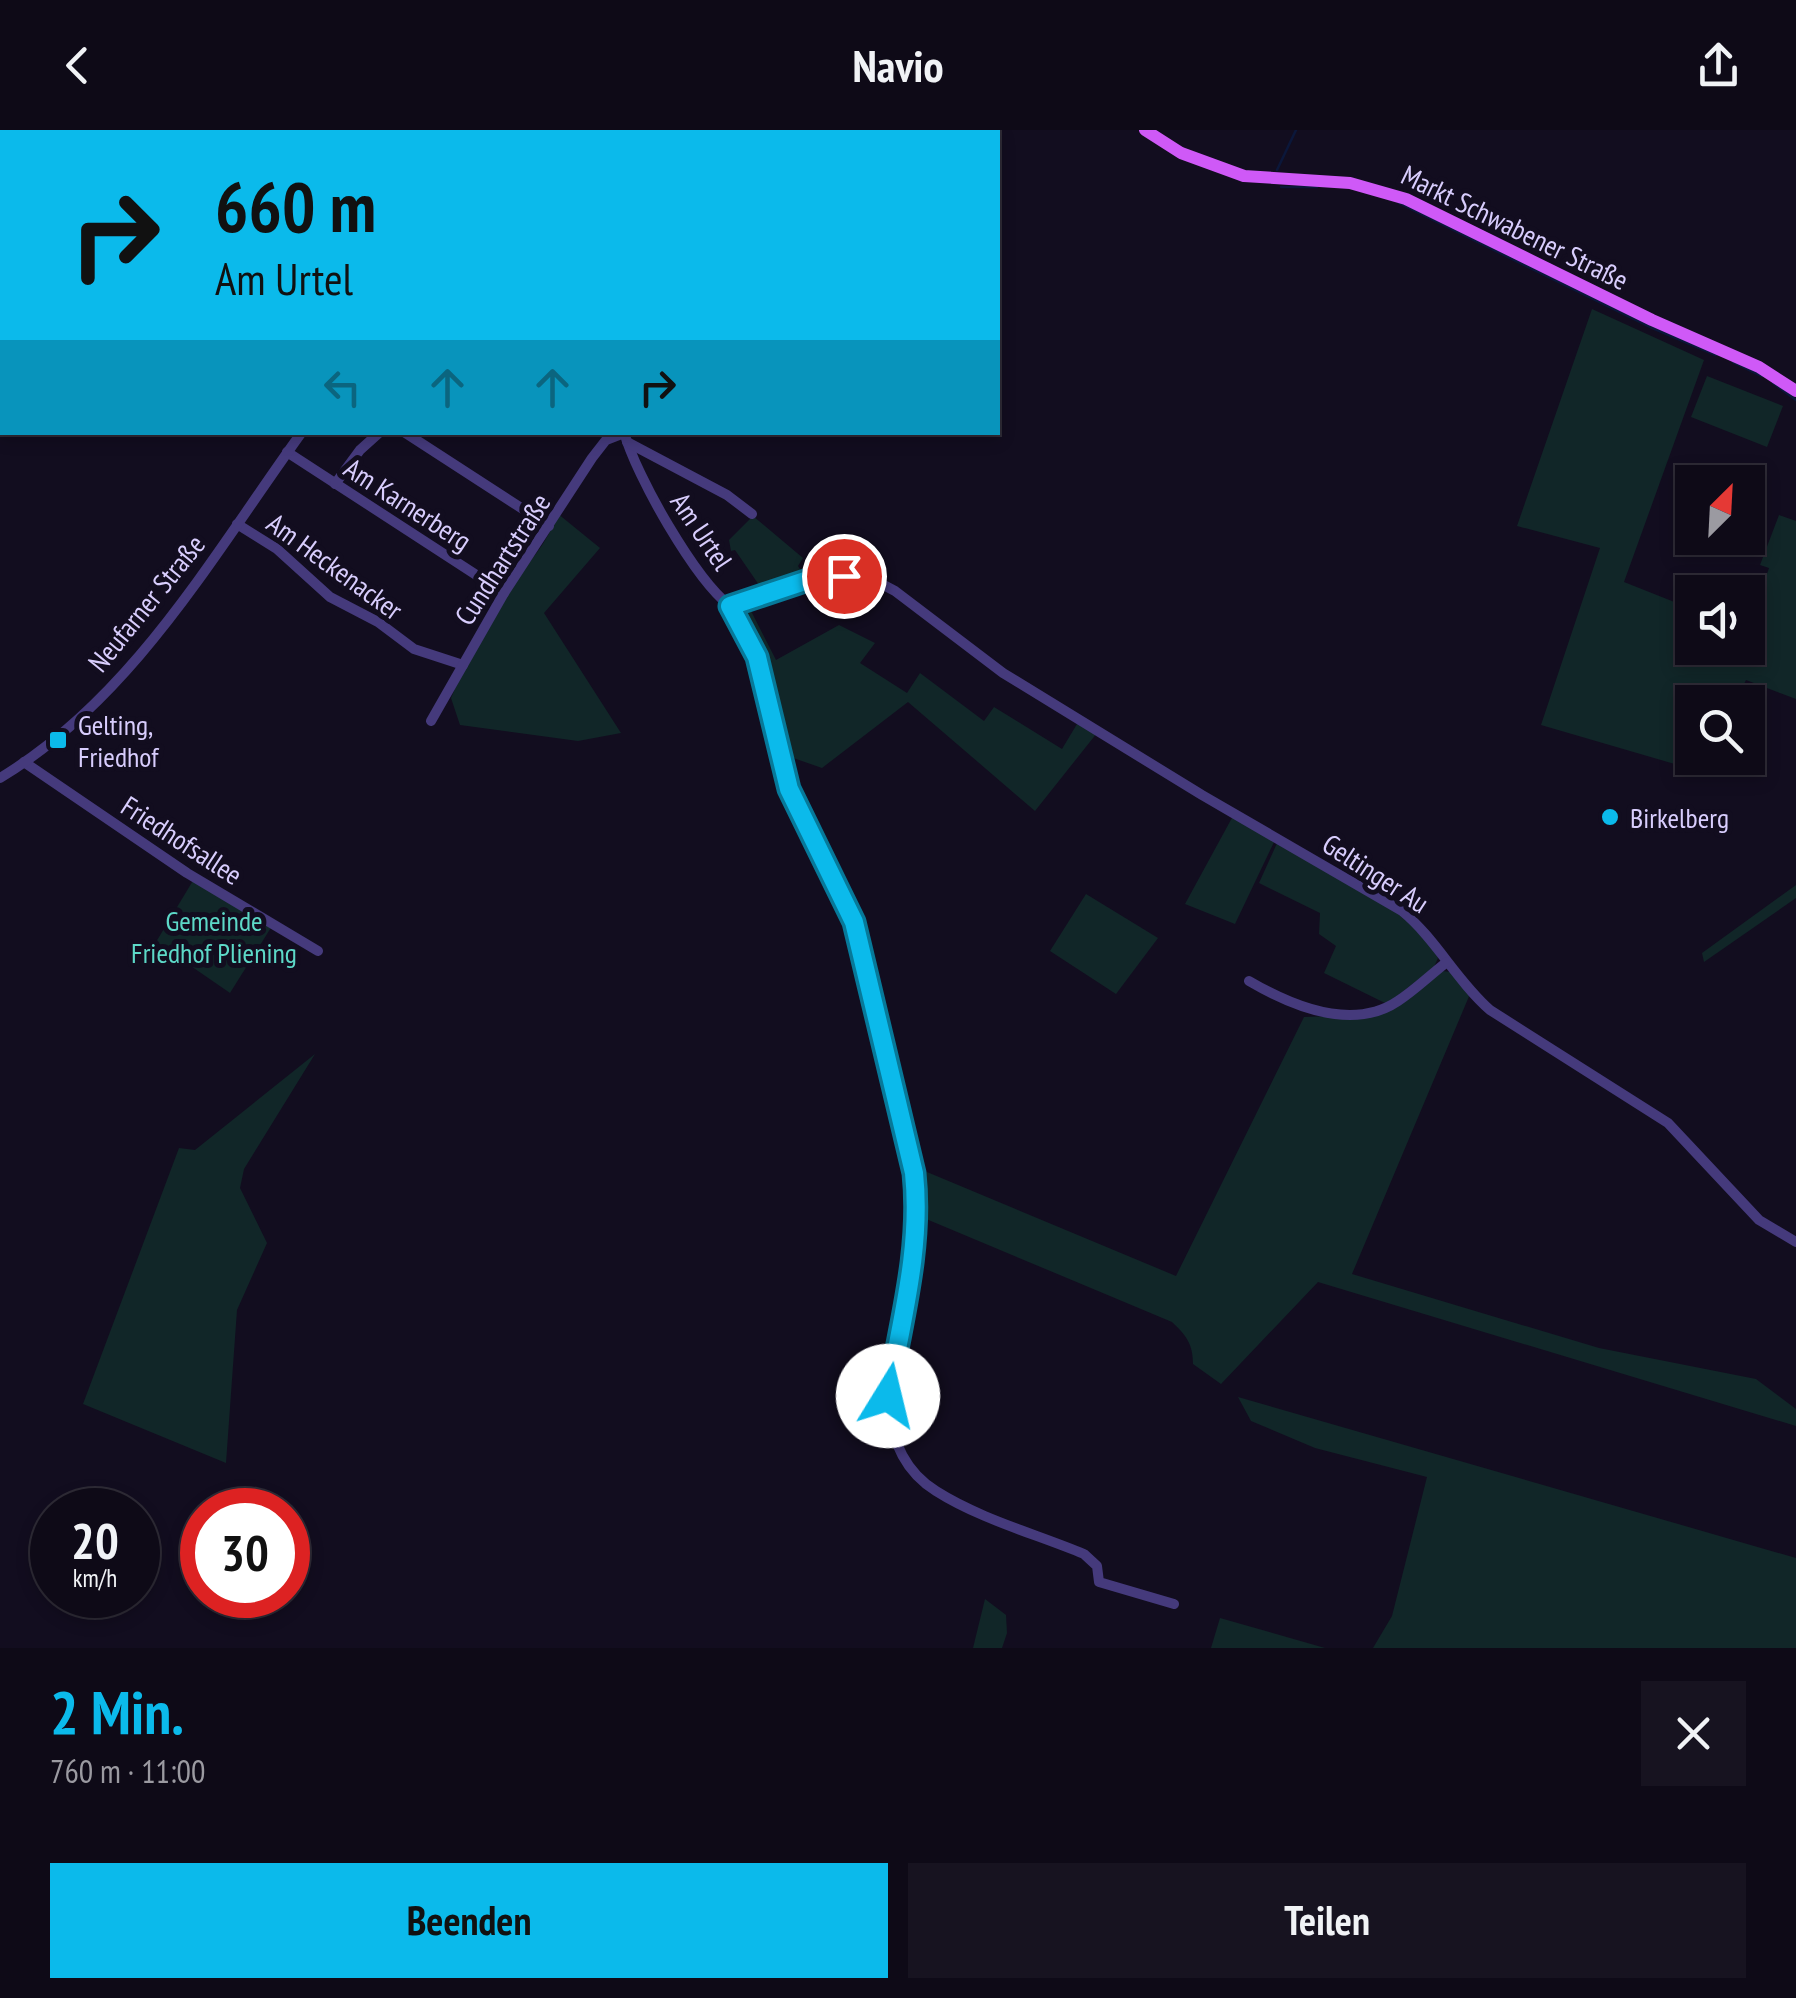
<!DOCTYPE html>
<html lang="de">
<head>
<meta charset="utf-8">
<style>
  :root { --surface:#0e0a17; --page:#171320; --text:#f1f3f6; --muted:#9b9aa1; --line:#2e2b36; --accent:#0bbaeb }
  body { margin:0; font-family:"PT Sans Narrow",sans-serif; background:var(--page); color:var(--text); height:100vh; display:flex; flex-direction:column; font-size:38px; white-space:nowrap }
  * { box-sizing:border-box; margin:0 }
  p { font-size:32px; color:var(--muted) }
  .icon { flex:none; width:55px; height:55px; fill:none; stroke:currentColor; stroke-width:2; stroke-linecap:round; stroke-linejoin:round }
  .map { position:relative; height:1518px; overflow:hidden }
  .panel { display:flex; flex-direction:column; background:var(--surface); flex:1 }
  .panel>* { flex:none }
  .guide { position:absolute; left:0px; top:0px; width:1000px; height:305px; box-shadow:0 5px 15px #0003,0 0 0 2px var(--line); background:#0bbaeb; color:#111; overflow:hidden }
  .needle { width:65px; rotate:24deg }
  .buttons { position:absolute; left:1675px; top:335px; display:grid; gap:20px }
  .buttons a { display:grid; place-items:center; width:90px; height:90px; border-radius:0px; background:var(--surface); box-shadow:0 5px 15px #0003,0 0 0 2px var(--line); font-size:50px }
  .speed { position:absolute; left:30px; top:1358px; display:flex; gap:20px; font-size:50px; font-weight:700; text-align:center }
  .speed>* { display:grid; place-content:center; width:130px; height:130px; border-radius:50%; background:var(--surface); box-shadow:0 5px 15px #0003,0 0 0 2px var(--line); line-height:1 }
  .speed small { font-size:25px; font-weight:400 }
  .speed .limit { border:15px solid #d22; background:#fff; color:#111 }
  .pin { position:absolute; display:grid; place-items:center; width:85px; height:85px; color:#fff; margin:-42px; border:5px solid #fff; border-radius:50%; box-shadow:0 2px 10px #0007 }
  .me { position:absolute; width:110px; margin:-55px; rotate:9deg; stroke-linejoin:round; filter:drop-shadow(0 0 8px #0008) }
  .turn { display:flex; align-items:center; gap:35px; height:210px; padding:0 50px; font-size:45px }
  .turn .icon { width:130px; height:130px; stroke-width:2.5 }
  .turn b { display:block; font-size:70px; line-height:85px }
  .lanes { display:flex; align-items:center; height:95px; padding:0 50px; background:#0003; justify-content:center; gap:50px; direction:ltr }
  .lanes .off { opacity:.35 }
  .round { display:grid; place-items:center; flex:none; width:105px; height:105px; border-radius:0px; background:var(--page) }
  .summary { display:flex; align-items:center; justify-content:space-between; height:170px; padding:0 50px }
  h1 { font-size:60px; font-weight:700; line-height:75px; color:var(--accent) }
  .cta { display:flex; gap:20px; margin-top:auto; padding:20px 50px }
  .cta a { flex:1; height:115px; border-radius:0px; background:var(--accent); color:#111; font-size:40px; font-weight:700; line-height:115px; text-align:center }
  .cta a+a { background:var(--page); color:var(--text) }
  header { display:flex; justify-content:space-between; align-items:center; height:130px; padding:0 50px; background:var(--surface); font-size:45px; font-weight:700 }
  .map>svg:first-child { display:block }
  .green { fill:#112628 }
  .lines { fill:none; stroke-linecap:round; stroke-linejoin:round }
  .stream { stroke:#0b173a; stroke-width:2.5 }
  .minor { stroke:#453a7c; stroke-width:10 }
  .major { stroke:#cf59f7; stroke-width:12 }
  .route-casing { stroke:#077999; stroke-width:25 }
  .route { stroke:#0bbaeb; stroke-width:18 }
  .poi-dot { fill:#0bbaeb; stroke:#120d1f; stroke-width:4 }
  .labels { text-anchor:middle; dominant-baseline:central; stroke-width:10; stroke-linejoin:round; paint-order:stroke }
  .street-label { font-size:28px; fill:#d8cdfd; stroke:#120d1f }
  .poi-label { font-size:28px; fill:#d8cdfd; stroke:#120d1f; text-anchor:start }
  .park-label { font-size:28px; fill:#5dd9c8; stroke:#120d1f }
</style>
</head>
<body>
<header><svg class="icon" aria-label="back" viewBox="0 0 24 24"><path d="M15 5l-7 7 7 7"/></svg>Navio<svg class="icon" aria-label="share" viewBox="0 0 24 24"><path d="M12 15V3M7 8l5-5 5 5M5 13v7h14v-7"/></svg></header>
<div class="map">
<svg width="1796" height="1518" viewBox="0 0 1796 1518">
  <rect width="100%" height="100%" fill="#120d1f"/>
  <g class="green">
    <polygon points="1592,179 1704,230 1624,452 1692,479 1692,518 1748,518 1748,467 1758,470 1769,438 1760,435 1779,385 1796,391 1796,569 1746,550 1735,572 1692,572 1692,628 1709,628 1702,642 1541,595 1600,418 1517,396"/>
    <polygon points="1707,246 1783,276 1767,317 1691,287"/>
    <path d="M 557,383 L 600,418 L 544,483 L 621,603 L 578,611 L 460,595 L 451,568 C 466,532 484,495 506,463 C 524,437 549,414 557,383 Z"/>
    <polygon points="753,386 803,428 798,436 805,447 734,470 732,466 746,466 759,455 735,420 731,421 729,410"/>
    <polygon points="749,477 776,530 839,495 875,513 860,533 907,563 920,543 984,591 994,577 1062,619 1077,594 1097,603 1035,681 908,572 822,638 779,623 774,591 737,484"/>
    <polygon points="1233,686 1275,710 1235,794 1185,774"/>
    <polygon points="1278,711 1375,766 1422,801 1438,828 1434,837 1387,874 1324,843 1336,816 1319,804 1320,783 1259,753"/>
    <polygon points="194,749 272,796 230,863 156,812"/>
    <polygon points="1796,755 1796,768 1704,832 1702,823"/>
    <polygon points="1086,764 1158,808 1116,864 1050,821"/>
    <path d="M 1442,841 L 1451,842 L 1470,864 L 1352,1144 L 1599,1218 L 1756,1249 L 1796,1279 L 1796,1296 L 1318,1152 L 1221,1254 L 1193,1234 C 1193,1214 1186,1205 1172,1192 L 919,1086 L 915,1037 L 1176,1146 L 1304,887 L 1364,885 Z"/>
    <polygon points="315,924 244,1039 240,1058 267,1113 237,1180 226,1333 83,1274 179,1018 195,1020"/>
    <polygon points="1238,1267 1796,1428 1796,1518 1373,1518 1392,1486 1427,1347 1315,1318 1251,1291"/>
    <polygon points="985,1469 1006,1485 1007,1503 1002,1518 973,1518"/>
    <polygon points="1220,1488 1325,1518 1211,1518"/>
  </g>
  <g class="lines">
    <g class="stream">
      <polyline points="1277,40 1296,0"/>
      <polyline points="1281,57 1317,57"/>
      <polyline points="1399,73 1650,197 1716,225"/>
      <polyline points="1733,232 1762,246"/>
      <polyline points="1773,253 1796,270"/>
    </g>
    <g class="minor">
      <polyline points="627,0 640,2"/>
      <polyline points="793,0 799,2"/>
      <polyline points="570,2 571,0"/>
      <polyline points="937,2 941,0"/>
      <polyline points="404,302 549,396"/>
      <path d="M 624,302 C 636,346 695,449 730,476 L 811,449 L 844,445 L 876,451 L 895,461 L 1003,543 L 1202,665 L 1402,781 C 1436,809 1456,850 1490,880 L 1668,993 L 1759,1090 L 1796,1112"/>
      <polyline points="627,312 727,365 752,384"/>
      <polyline points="287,322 504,463"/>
      <polyline points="335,354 360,320 380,302"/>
      <polyline points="237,394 277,419 330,467 378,492 414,519 463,535"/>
      <path d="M 730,476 L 757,527 L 789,659 L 854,793 L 914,1043 C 917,1068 919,1093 915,1119 C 903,1196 854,1309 936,1361 C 980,1389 1036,1404 1084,1424 L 1097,1436 L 1099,1452 L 1174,1474"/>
      <polyline points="431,591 504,463 592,328 606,310 624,303"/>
      <polyline points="24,632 187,743 318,821"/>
      <path d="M 0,648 C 133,568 213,425 302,302"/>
      <path d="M 1249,851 C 1290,875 1352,902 1398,871 C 1415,860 1430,845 1447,832"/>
    </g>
    <g class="major">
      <polyline points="1145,0 1181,23 1244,46 1350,53 1406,69 1652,190 1759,237 1796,261"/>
      <polyline points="719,2 721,0"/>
      <polyline points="0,99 2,100"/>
    </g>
  </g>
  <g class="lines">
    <g class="route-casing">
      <path id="route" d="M 844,446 L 811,449 L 730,476 L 757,527 L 789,659 L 854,792 L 914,1043 C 922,1118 901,1192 888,1266"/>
    </g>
    <use href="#route" class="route"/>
  </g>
  <g class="poi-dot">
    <rect x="48" y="600" width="20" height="20" rx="5"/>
    <circle cx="1610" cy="687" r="10"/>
  </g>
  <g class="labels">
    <g class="street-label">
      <text transform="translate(1515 97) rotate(26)">Markt Schwabener Straße</text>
      <text transform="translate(408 374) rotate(33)">Am Karnerberg</text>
      <text transform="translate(702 401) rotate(56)">Am Urtel</text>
      <text transform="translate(502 429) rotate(-57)">Cundhartstraße</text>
      <text transform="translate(335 436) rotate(36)">Am Heckenacker</text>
      <text transform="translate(146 473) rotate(-51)">Neufarner Straße</text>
      <text transform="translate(182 710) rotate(33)">Friedhofsallee</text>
      <text transform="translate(1376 743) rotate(33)">Geltinger Au</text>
    </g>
    <g class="poi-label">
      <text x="78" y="594">Gelting,<tspan x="78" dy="32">Friedhof</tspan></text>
      <text x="1630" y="687">Birkelberg</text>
    </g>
    <g class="park-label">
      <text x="214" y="790">Gemeinde<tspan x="214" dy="32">Friedhof Pliening</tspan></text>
    </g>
  </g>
</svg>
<div class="buttons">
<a><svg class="needle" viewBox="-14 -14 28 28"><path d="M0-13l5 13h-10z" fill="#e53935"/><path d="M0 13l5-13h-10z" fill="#9b9aa1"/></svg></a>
<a><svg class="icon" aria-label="sound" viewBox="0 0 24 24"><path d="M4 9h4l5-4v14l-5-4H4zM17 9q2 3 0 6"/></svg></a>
<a><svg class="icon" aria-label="search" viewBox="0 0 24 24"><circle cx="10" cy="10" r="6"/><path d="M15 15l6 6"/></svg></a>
</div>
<div class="speed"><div>20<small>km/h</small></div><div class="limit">30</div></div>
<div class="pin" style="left:844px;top:446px;background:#d93025"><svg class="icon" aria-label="arrive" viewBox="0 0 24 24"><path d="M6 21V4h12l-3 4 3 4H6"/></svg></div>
<svg class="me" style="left:888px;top:1266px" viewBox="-20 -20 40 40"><circle r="19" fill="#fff"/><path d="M0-13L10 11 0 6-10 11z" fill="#0bbaeb"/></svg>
<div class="guide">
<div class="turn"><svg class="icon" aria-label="right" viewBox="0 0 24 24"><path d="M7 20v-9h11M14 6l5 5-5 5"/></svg><div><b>660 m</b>Am Urtel</div></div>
<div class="lanes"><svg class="icon off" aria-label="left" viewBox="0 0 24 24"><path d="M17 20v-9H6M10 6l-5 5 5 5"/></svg><svg class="icon off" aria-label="ahead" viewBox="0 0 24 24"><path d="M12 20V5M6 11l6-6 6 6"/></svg><svg class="icon off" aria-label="ahead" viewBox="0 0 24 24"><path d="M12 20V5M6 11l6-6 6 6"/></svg><svg class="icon" aria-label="right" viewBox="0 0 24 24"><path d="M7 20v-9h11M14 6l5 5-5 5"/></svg></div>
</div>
</div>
<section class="panel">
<div class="summary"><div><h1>2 Min.</h1><p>760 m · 11:00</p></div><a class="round"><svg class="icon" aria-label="close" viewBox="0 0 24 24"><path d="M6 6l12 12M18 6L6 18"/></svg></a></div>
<div class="cta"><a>Beenden</a><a>Teilen</a></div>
</section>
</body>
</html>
